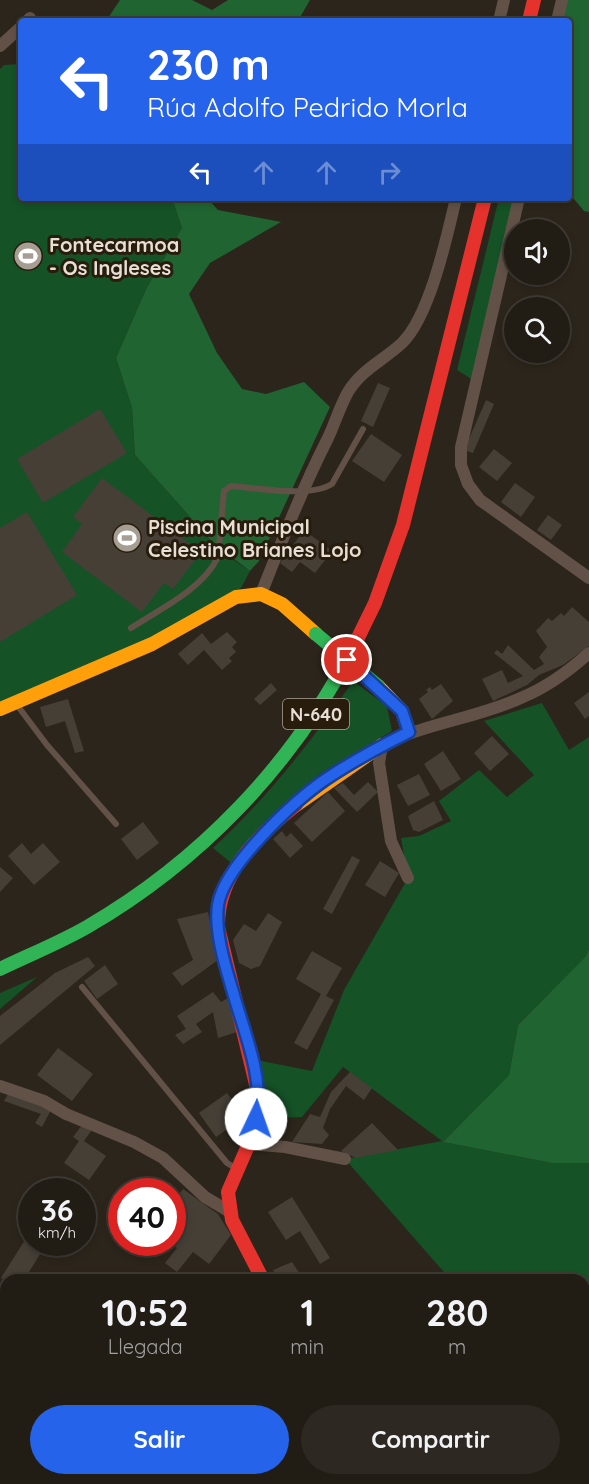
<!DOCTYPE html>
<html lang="es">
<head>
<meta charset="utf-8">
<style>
  :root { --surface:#211c14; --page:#2d2922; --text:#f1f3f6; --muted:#a2a1a0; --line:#3e3a34; --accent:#2563eb }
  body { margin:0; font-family:Quicksand,sans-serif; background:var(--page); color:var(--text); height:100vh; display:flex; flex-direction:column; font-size:22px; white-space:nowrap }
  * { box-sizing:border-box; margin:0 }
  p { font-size:20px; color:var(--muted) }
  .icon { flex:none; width:33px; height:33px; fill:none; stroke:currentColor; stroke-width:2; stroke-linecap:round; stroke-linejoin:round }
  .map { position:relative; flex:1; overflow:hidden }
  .side { position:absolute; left:0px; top:1274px; width:590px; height:212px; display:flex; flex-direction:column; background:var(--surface); border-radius:18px 18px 0 0; box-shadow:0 3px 9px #0003,0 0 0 2px var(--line) }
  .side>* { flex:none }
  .hud { position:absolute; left:18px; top:18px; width:554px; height:183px; border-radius:6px; box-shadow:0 3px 9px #0003,0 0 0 2px var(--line); background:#2563eb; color:#fff; overflow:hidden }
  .tools { position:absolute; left:504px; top:219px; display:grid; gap:12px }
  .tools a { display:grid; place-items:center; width:66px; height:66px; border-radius:50%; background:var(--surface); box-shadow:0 3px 9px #0003,0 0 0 2px var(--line); font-size:30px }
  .speed { position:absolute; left:18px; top:1178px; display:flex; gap:12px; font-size:30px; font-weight:700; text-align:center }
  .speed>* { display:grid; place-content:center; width:78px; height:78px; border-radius:50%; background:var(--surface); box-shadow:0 3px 9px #0003,0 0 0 2px var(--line); line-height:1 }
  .speed small { font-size:15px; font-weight:400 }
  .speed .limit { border:9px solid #d22; background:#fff; color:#111 }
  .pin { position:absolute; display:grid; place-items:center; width:51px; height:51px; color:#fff; margin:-26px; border:3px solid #fff; border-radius:50%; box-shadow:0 2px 6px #0007 }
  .me { position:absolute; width:66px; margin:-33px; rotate:3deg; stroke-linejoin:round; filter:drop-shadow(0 0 4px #0008) }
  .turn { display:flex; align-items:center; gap:21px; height:126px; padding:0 30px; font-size:27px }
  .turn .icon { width:78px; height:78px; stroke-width:2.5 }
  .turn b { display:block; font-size:42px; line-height:51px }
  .lanes { display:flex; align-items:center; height:57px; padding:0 30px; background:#0003; justify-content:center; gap:30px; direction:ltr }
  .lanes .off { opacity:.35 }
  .eta { display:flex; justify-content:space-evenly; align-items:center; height:102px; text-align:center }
  .eta b { font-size:36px; font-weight:800; line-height:42px }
  .action { display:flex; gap:12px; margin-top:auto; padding:12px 30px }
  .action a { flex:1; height:69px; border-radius:36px; background:var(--accent); color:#fff; font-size:24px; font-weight:800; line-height:69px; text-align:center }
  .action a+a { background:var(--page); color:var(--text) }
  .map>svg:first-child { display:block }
  .green { fill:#155226 }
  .forest { fill:#206432 }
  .building { fill:#453f36 }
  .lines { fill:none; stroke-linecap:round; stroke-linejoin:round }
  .lane { stroke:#615147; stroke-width:6 }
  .street { stroke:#615147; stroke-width:12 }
  .fast { stroke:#30b455; stroke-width:14 }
  .slow { stroke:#ff9f0a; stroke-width:14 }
  .jam { stroke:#e5322d; stroke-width:14 }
  .fast-bridge { stroke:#30b455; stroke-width:14 }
  .route-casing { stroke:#184099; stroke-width:15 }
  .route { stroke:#2563eb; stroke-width:10 }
  .labels { text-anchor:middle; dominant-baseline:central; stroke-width:6; stroke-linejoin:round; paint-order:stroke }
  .shield { fill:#281c0c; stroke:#aea498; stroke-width:1.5 }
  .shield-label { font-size:18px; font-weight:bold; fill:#e7dfd4 }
  .poi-label { font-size:20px; font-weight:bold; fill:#e7dfd4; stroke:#281c0c; text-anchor:start }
</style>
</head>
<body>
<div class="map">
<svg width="589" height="1484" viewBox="0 0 589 1484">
  <rect width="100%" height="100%" fill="#2c251b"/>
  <g class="green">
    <polygon points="21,64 21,198 172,198 182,228 146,289 116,358 132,408 135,455 219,550 250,571 241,588 127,660 0,714 0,69 4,65"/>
    <polygon points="499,198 519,198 476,382 457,370"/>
    <path d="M 353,681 L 387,706 L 392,731 L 318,775 L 236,867 L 213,848 C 267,798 311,742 353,681 Z"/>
    <polygon points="542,703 569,750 589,737 589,949 586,956 518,1025 509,1075 443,1142 552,1163 589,1163 589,1432 584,1436 584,1280 450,1279 345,1159 442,1141 343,1067 302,1117 256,1119 252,1059 312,1071 344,990 408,878 401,838 419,836 451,821 439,801 479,770 507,797 534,775 484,721"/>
    <polygon points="37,977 0,1009 0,993"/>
  </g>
  <g class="forest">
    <polygon points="120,0 192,0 212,10 228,0 310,0 298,21 106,21"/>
    <polygon points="567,0 589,0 589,212 584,211 574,199 569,196 568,21 562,21"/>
    <polygon points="172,198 207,198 218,210 281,222 210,263 189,294 217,353 242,389 266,394 304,382 330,407 259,561 250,571 213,543 135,455 132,408 116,358 146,289 182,228"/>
    <polygon points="589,949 589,1163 552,1163 443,1142 509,1075 518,1025 586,956"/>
  </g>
  <g class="building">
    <polygon points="378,383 390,388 373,427 361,421"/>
    <polygon points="486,400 494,404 473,453 464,450"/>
    <polygon points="100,409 127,453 43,503 17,459"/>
    <polygon points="371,434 402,455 384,482 352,461"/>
    <polygon points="494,449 512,463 497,481 479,467"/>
    <polygon points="102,478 201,552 173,589 164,583 142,612 62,552 82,524 73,517"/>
    <polygon points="515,483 535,497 521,517 501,502"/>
    <polygon points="27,512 77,595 0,642 0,528"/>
    <polygon points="548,515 562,525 551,540 537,530"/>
    <polygon points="304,530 332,551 315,573 300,562 292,572 280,563"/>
    <polygon points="572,607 589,622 589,646 563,665 539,675 527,685 493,701 482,679 502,670 508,683 523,676 494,653 497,650 502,654 508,645 534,670 544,664 539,657 547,647 536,631 548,618 552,621 561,613 564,616"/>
    <polygon points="227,632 237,642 232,647 236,652 229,658 232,661 222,670 204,650 188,665 178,654 202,633 211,644"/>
    <polygon points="271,683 277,690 260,705 254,699"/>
    <polygon points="441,684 453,701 432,719 419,699 428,692 426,690 430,687 432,690"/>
    <polygon points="589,692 589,716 585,719 574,703"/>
    <polygon points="68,699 84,751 75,753 65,721 46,727 40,707"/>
    <polygon points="492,736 509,754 490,771 474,753"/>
    <polygon points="443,751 461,779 441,791 424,764"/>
    <polygon points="419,774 430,795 408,806 397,785"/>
    <polygon points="368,782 378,792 357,812 334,788 343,783 354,795"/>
    <polygon points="328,792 345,811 312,842 294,823"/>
    <polygon points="434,801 443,820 419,832 413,830 408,816"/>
    <polygon points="143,822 159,843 137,860 121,839"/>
    <polygon points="282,831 286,837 291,833 303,846 290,858 273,839"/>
    <polygon points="22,843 31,854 43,843 60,862 34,885 8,856"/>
    <polygon points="352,856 360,860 332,914 323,909"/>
    <polygon points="380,861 399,873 385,897 365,885"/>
    <polygon points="0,867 13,878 0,892"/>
    <polygon points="208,912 218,960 182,986 172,973 193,960 177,919"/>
    <polygon points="268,913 282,922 260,966 251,969 239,963 233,940 244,924 256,931"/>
    <polygon points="312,951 342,968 326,996 334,1000 307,1050 294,1043 321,994 296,979"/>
    <polygon points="88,957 95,966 0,1045 0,1016 55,973"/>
    <polygon points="105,965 118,984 97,999 84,981"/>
    <polygon points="213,992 221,1002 228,998 237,1032 218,1038 213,1012 196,1024 202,1032 183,1044 175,1035 186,1029 177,1016"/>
    <polygon points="58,1048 93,1074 72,1101 37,1075"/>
    <polygon points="350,1072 372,1088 364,1100 346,1086 330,1109 323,1128 329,1135 322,1144 292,1142 310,1114 320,1117 331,1092"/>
    <polygon points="227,1093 245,1117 216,1137 199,1113"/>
    <polygon points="8,1094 43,1104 51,1110 42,1127 35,1123 41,1114 4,1101"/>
    <polygon points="372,1123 398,1150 356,1158 341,1151"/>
    <polygon points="82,1125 91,1131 84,1141 106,1156 89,1180 64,1163 79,1141 73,1137"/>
    <polygon points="183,1189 218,1214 231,1235 209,1264 193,1252 177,1272 165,1263 177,1248 169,1242 172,1242 172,1204"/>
    <polygon points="292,1197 330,1258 320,1264 300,1231 286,1240 268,1212"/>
    <polygon points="25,1240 42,1251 24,1280 6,1281 1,1278"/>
    <polygon points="292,1262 304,1280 278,1280 273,1270"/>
    <polygon points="6,1341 6,1464 4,1467 0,1465 0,1350"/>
    <polygon points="138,1479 166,1479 172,1484 134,1484"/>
    <polygon points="205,1479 240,1479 245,1484 200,1484"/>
    <polygon points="443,1479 479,1479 474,1484 448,1484"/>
    <polygon points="507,1479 541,1479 548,1484 500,1484"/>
    <polygon points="561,1479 583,1479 586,1484 564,1484"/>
  </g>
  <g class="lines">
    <g class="lane">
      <path d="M 131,628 C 160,609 203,589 218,557 L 224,491 L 231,486 C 258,488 309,498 332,484 L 363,429"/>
      <polyline points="17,705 47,745 116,824"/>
      <polyline points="82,987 227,1163 237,1169"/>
      <polyline points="0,1329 6,1320"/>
    </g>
    <g class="street">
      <polyline points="27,21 30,18"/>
      <polyline points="499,21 504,0"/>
      <polyline points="557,21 562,0"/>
      <polyline points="0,46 21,27"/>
      <polyline points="519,198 461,447 461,465 468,484 480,500 589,578"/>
      <path d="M 261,594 C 282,541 302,489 328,438 C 335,423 340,406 348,392 C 362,369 384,360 402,343 C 430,316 447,236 456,198"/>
      <path d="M 408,878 L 391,841 L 379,763 L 382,745 C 427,723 478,718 523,697 C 547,687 569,671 589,653"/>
      <polyline points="0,1086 44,1101 66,1114 134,1142 163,1158 205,1197 230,1212"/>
      <polyline points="248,1144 285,1147 345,1159"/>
      <polyline points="584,1442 589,1441"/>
      <polyline points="425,1479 432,1484"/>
      <polyline points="181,1484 185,1479"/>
      <polyline points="493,1484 499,1479"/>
    </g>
    <path class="fast" d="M 0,969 C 29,955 59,943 87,927 C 199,862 292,766 352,650"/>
    <g class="slow">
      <polyline points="378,686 402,711 409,732"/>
      <polyline points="0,709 152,644 236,597 261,594 282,604 316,634"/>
      <polyline points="296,805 382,745"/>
    </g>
    <g class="jam">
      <polyline points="529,21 534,0"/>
      <polyline points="352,650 375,603 403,525 485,198"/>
      <path d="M 263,1280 L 232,1220 L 228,1192 L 253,1134 L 260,1101 L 218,927 C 217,875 257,836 296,805"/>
    </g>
    <polyline class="fast-bridge" points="316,634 378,686"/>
  </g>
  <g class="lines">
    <g class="route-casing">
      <path id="route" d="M 256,1119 C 264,1080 246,1037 235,999 C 227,971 214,934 218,905 C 224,866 294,801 326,779 C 353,761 381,746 409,732 L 402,711 L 347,660"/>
    </g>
    <use href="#route" class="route"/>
  </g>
  <defs>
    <g id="stadium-disc" transform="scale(1.5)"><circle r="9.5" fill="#a69e93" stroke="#281c0c"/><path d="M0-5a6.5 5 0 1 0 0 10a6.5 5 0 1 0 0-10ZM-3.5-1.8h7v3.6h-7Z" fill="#fff"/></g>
  </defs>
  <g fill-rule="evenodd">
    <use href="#stadium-disc" x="28" y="256"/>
    <use href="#stadium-disc" x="127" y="538"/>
  </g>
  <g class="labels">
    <rect class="shield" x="283" y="699" width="66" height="30" rx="4.5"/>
    <g class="shield-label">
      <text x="316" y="714">N-640</text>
    </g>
    <g class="poi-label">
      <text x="49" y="244">Fontecarmoa<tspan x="49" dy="23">- Os Ingleses</tspan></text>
      <text x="148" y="526">Piscina Municipal<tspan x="148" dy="23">Celestino Brianes Lojo</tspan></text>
    </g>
  </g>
</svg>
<div class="tools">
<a><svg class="icon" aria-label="sound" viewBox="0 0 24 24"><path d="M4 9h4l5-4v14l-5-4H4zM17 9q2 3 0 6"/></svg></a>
<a><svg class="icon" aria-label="search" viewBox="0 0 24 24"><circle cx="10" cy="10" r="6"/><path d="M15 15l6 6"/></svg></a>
</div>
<div class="speed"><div>36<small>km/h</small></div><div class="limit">40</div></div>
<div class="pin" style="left:347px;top:660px;background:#d93025"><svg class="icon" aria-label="arrive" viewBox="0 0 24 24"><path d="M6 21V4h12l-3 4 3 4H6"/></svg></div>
<svg class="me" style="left:256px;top:1119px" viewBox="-20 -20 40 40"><circle r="19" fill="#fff"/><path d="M0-13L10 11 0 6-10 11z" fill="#2563eb"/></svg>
<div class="hud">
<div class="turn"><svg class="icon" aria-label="left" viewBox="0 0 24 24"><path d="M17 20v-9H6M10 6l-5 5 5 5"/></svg><div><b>230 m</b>Rúa Adolfo Pedrido Morla</div></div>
<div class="lanes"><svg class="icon" aria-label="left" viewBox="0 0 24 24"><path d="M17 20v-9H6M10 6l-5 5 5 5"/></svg><svg class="icon off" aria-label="ahead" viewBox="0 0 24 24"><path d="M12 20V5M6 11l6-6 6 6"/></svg><svg class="icon off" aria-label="ahead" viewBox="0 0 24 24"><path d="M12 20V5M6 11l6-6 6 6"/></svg><svg class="icon off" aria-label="right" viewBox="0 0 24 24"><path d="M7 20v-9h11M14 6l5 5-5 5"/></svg></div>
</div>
<section class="side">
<div class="eta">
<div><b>10:52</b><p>Llegada</p></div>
<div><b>1</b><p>min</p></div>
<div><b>280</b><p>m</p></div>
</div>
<div class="action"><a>Salir</a><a>Compartir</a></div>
</section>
</div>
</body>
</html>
